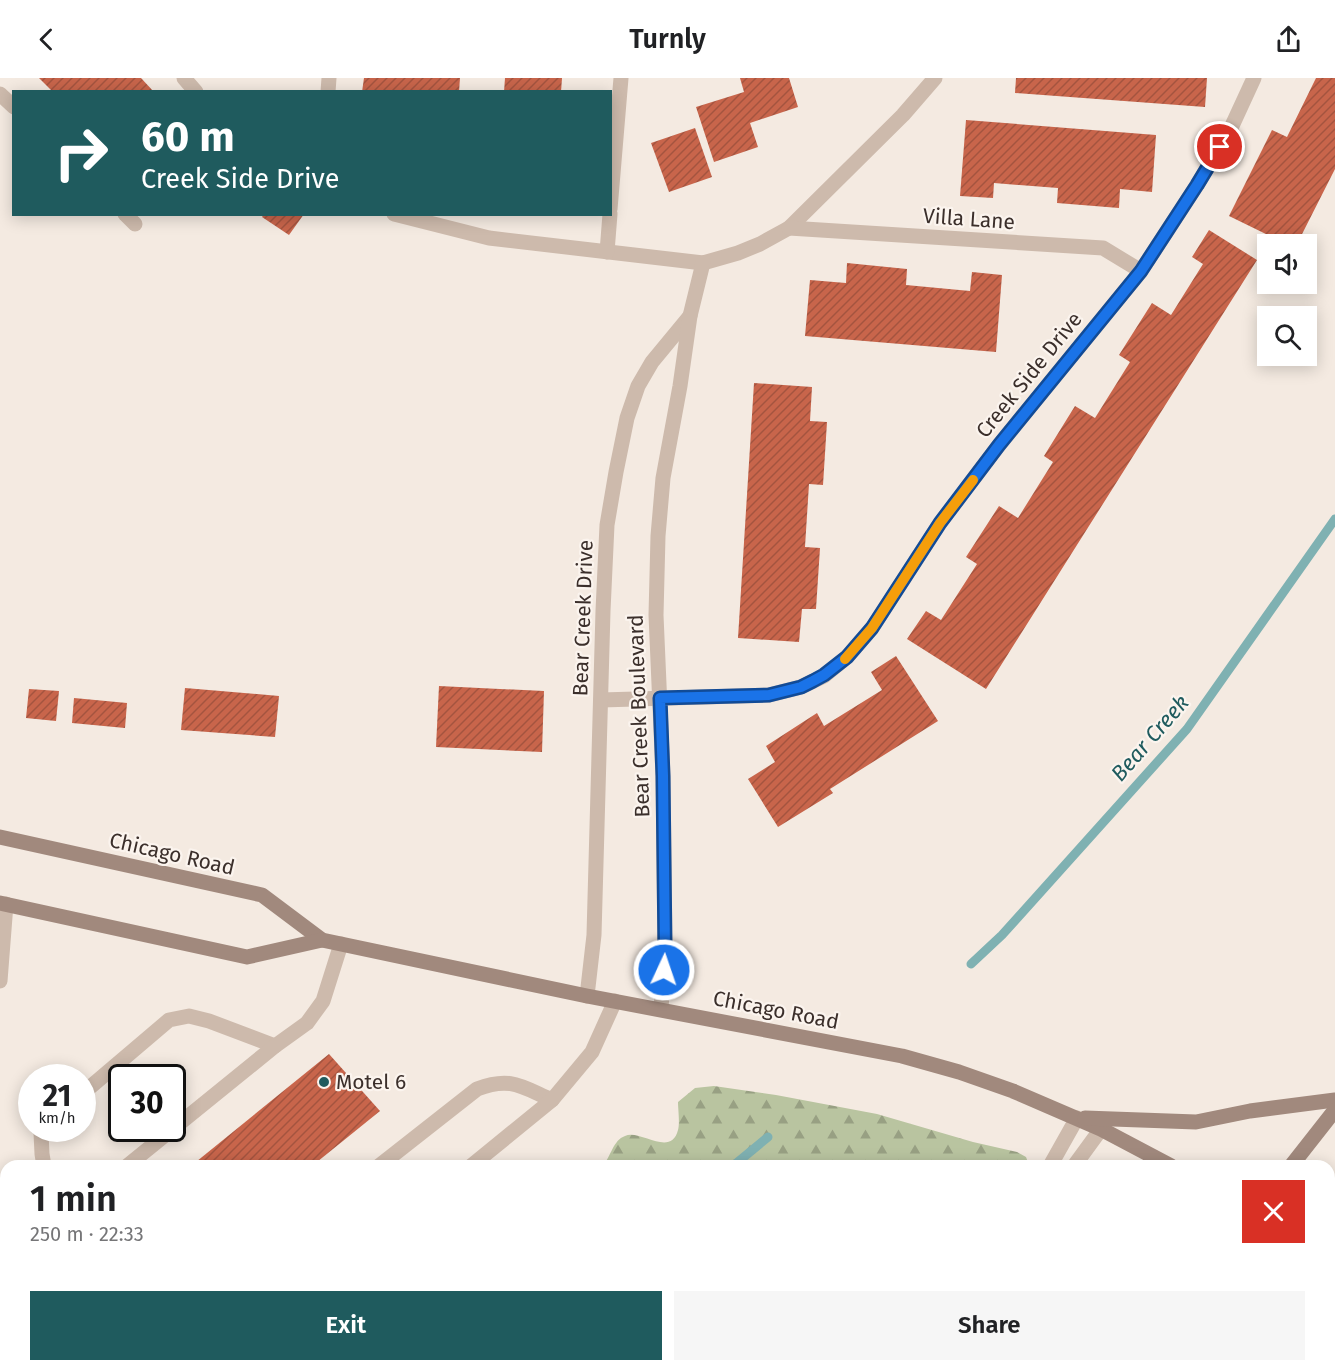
<!DOCTYPE html>
<html lang="en">
<head>
<meta charset="utf-8">
<style>
  :root { --surface:#fff; --page:#f6f6f6; --text:#202124; --muted:#757577; --accent:#1f5b5e }
  body { margin:0; font-family:"Fira Sans",sans-serif; background:var(--page); color:var(--text); height:100vh; display:flex; flex-direction:column; font-size:22px; white-space:nowrap }
  * { box-sizing:border-box; margin:0 }
  p { font-size:20px; color:var(--muted) }
  .icon { flex:none; width:33px; height:33px; fill:none; stroke:currentColor; stroke-width:2; stroke-linecap:round; stroke-linejoin:round }
  .map { position:relative; flex:1; overflow:hidden }
  .side { position:absolute; left:0px; top:1082px; width:1335px; height:212px; display:flex; flex-direction:column; background:var(--surface); border-radius:18px 18px 0 0; box-shadow:0 3px 15px #0003 }
  .side>* { flex:none }
  .guide { position:absolute; left:12px; top:12px; width:600px; height:126px; border-radius:0px; box-shadow:0 3px 15px #0003; background:#1f5b5e; color:#fff; overflow:hidden }
  .controls { position:absolute; left:1257px; top:156px; display:grid; gap:12px }
  .controls a { display:grid; place-items:center; width:60px; height:60px; border-radius:0px; background:var(--surface); box-shadow:0 3px 15px #0003; font-size:30px }
  .speed { position:absolute; left:18px; top:986px; display:flex; gap:12px; font-size:30px; font-weight:700; text-align:center }
  .speed>* { display:grid; place-content:center; width:78px; height:78px; border-radius:50%; background:var(--surface); box-shadow:0 3px 15px #0003; line-height:1 }
  .speed small { font-size:15px; font-weight:400 }
  .speed .limit { border:3px solid #111; border-radius:9px; background:#fff; color:#111 }
  .pin { position:absolute; display:grid; place-items:center; width:51px; height:51px; color:#fff; margin:-26px; border:3px solid #fff; border-radius:50%; box-shadow:0 2px 6px #0007 }
  .me { position:absolute; width:66px; margin:-33px; rotate:3deg; stroke-linejoin:round; filter:drop-shadow(0 0 4px #0008) }
  .turn { display:flex; align-items:center; gap:21px; height:126px; padding:0 30px; font-size:27px }
  .turn .icon { width:78px; height:78px; stroke-width:2.5 }
  .turn b { display:block; font-size:42px; line-height:51px }
  .round { display:grid; place-items:center; flex:none; width:63px; height:63px; border-radius:0px; background:var(--page) }
  .headline { display:flex; align-items:center; justify-content:space-between; height:102px; padding:0 30px }
  h1 { font-size:36px; font-weight:600; line-height:45px }
  .primary-button { display:flex; gap:12px; margin-top:auto; padding:12px 30px }
  .primary-button a { flex:1; height:69px; border-radius:0px; background:var(--accent); color:#fff; font-size:24px; font-weight:600; line-height:69px; text-align:center }
  .primary-button a+a { background:var(--page); color:var(--text) }
  header { display:flex; justify-content:space-between; align-items:center; height:78px; padding:0 30px; background:var(--surface); font-size:27px; font-weight:600 }
  .map>svg:first-child { display:block }
  .forest { fill:url(#forest-firs) }
  .lines { fill:none; stroke-linecap:round; stroke-linejoin:round }
  .stream { stroke:#7fb1b2; stroke-width:9 }
  .building { fill:url(#building-hatch) }
  .lane { stroke:#cdbaac; stroke-width:15 }
  .street { stroke:#cdbaac; stroke-width:15 }
  .secondary { stroke:#a1897d; stroke-width:15 }
  .route-casing { stroke:#114b97; stroke-width:15 }
  .route { stroke:#1a73e8; stroke-width:10 }
  .slow { stroke:#f59e0b; stroke-width:10 }
  .poi-dot { fill:#1f5b5e; stroke:#fbf4ee; stroke-width:2 }
  .labels { text-anchor:middle; dominant-baseline:central; stroke-width:4.5; stroke-linejoin:round; paint-order:stroke }
  .street-label { font-size:21px; fill:#3b2f2b; stroke:#fbf4ee }
  .poi-label { font-size:21px; fill:#3b2f2b; stroke:#fbf4ee; text-anchor:start }
  .water-label { font-size:22px; font-style:italic; fill:#1f5b5e; stroke:#fbf4ee }
</style>
</head>
<body>
<header><svg class="icon" aria-label="back" viewBox="0 0 24 24"><path d="M15 5l-7 7 7 7"/></svg>Turnly<svg class="icon" aria-label="share" viewBox="0 0 24 24"><path d="M12 15V3M7 8l5-5 5 5M5 13v7h14v-7"/></svg></header>
<div class="map">
<svg width="1335" height="1292" viewBox="0 0 1335 1292">
  <defs>
    <pattern id="forest-firs" width="22" height="20" patternUnits="userSpaceOnUse" patternTransform="scale(1.5)"><rect width="22" height="20" fill="#b9c4a0"/><path d="M5 1l3.5 6h-7zM16 11l3.5 6h-7z" fill="#98a083"/></pattern>
    <pattern id="building-hatch" width="6" height="6" patternUnits="userSpaceOnUse" patternTransform="scale(1.5)"><rect width="6" height="6" fill="#c8654b"/><path d="M-1 1l2-2M0 6l6-6M5 7l2-2" fill="none" stroke="#a4543f"/></pattern>
  </defs>
  <rect width="100%" height="100%" fill="#f4eae1"/>
  <g class="forest">
    <path d="M 714,1008 L 776,1017 L 877,1036 L 973,1064 L 1017,1074 L 1026,1079 L 1029,1087 L 988,1087 L 972,1084 L 954,1088 L 603,1087 C 611,1079 613,1062 625,1058 C 640,1051 671,1080 678,1052 C 680,1045 678,1031 678,1024 L 695,1010 Z"/>
    <polygon points="353,1287 676,1287 675,1292 346,1292"/>
  </g>
  <g class="lines">
    <g class="stream">
      <polyline points="971,886 1002,857 1187,651 1335,441"/>
      <polyline points="733,1088 768,1059"/>
      <polyline points="482,1292 488,1287"/>
    </g>
  </g>
  <g class="building">
    <polygon points="39,0 141,0 154,14 53,14"/>
    <polygon points="364,0 460,0 459,14 362,14"/>
    <polygon points="505,0 562,0 561,14 504,14"/>
    <polygon points="740,0 789,0 798,29 750,45 758,69 714,84 696,29 744,14"/>
    <polygon points="1016,0 1207,0 1205,29 1015,15"/>
    <polygon points="1316,0 1335,0 1335,91 1297,166 1286,166 1229,138 1272,52 1287,59"/>
    <polygon points="966,42 1156,57 1152,114 1120,111 1119,130 1057,125 1058,110 994,105 993,120 960,118"/>
    <polygon points="695,50 712,99 669,114 651,65"/>
    <polygon points="264,136 304,136 289,157 262,139"/>
    <polygon points="1209,152 1257,182 986,611 907,561 926,533 941,542 977,486 966,479 999,428 1018,440 1053,384 1044,378 1075,328 1095,340 1130,284 1119,277 1152,225 1171,237 1203,186 1192,179"/>
    <polygon points="847,185 907,191 906,207 970,213 972,194 1002,197 996,274 805,258 810,202 846,205"/>
    <polygon points="754,305 812,309 810,343 827,344 823,407 809,406 805,469 820,470 816,531 802,531 799,564 738,560"/>
    <polygon points="896,578 938,643 830,711 833,715 778,749 748,701 775,684 766,668 817,635 824,648 882,612 871,594"/>
    <polygon points="439,608 544,613 542,674 436,669"/>
    <polygon points="185,610 279,618 275,659 181,652"/>
    <polygon points="29,611 59,613 56,643 26,640"/>
    <polygon points="74,620 127,625 125,650 72,645"/>
    <polygon points="329,976 380,1033 312,1088 191,1088"/>
    <polygon points="1100,1287 1202,1287 1206,1292 1100,1292"/>
  </g>
  <g class="lines">
    <g class="lane">
      <polyline points="0,16 14,29"/>
      <polyline points="125,136 135,146"/>
      <polyline points="0,903 6,826"/>
      <polyline points="82,1016 169,942 189,938 209,943 275,968"/>
      <polyline points="44,1088 42,1076 41,1055 45,1050"/>
      <polyline points="127,1088 275,968 307,945 323,923 341,866"/>
      <path d="M 379,1088 L 477,1011 C 511,998 522,1009 552,1022"/>
      <polyline points="471,1088 552,1022 592,974 615,923"/>
      <polyline points="1050,1088 1077,1040"/>
      <polyline points="1074,1088 1101,1051"/>
      <polyline points="23,1287 23,1292"/>
      <polyline points="1257,1287 1263,1292"/>
      <polyline points="117,1292 124,1287"/>
      <polyline points="217,1292 223,1287"/>
      <polyline points="736,1292 739,1287"/>
      <polyline points="1043,1292 1044,1287"/>
    </g>
    <g class="street">
      <polyline points="184,0 196,14"/>
      <polyline points="328,14 329,0"/>
      <polyline points="610,131 621,0"/>
      <polyline points="394,136 489,160 703,185 738,175 760,166 789,150 903,37 935,0"/>
      <polyline points="789,150 1103,170 1141,193"/>
      <polyline points="607,174 610,136"/>
      <polyline points="601,622 769,617 801,609 824,598 847,579 872,550 940,445 999,367 1141,193 1197,107 1231,50 1254,0"/>
      <polyline points="587,918 594,857 603,533 607,447 616,394 627,340 638,308 652,284 690,238"/>
      <polyline points="661,931 665,872 663,698 656,537 658,458 663,400 680,308 690,238 703,185"/>
    </g>
    <g class="secondary">
      <polyline points="0,759 262,817 322,862 587,918 902,978 959,994 1013,1013 1101,1051 1171,1088"/>
      <polyline points="0,825 247,879 322,862"/>
      <polyline points="1085,1040 1196,1044 1250,1033 1335,1022"/>
      <polyline points="1291,1088 1335,1032"/>
      <polyline points="1329,1195 1335,1200"/>
    </g>
  </g>
  <g class="lines">
    <g class="route-casing">
      <polyline id="route" points="664,892 665,872 663,698 660,620 769,617 801,609 813,603 824,597 847,579 872,550 940,445 999,367 1141,193 1197,107 1220,69"/>
    </g>
    <use href="#route" class="route"/>
    <polyline class="slow" points="845,581 872,550 940,445 973,402"/>
  </g>
  <circle class="poi-dot" cx="324" cy="1004" r="6"/>
  <g class="labels">
    <g class="street-label">
      <text transform="translate(969 141) rotate(4)">Villa Lane</text>
      <text transform="translate(1029 297) rotate(-51)">Creek Side Drive</text>
      <text transform="translate(583 540) rotate(-88)">Bear Creek Drive</text>
      <text transform="translate(639 638) rotate(-92)">Bear Creek Boulevard</text>
      <text transform="translate(172 776) rotate(13)">Chicago Road</text>
      <text transform="translate(776 932) rotate(11)">Chicago Road</text>
    </g>
    <g class="poi-label">
      <text x="336" y="1004">Motel 6</text>
    </g>
    <g class="water-label">
      <text transform="translate(1150 660) rotate(-49)">Bear Creek</text>
    </g>
  </g>
</svg>
<div class="controls">
<a><svg class="icon" aria-label="sound" viewBox="0 0 24 24"><path d="M4 9h4l5-4v14l-5-4H4zM17 9q2 3 0 6"/></svg></a>
<a><svg class="icon" aria-label="search" viewBox="0 0 24 24"><circle cx="10" cy="10" r="6"/><path d="M15 15l6 6"/></svg></a>
</div>
<div class="speed"><div>21<small>km/h</small></div><div class="limit">30</div></div>
<div class="pin" style="left:1220px;top:69px;background:#d93025"><svg class="icon" aria-label="arrive" viewBox="0 0 24 24"><path d="M6 21V4h12l-3 4 3 4H6"/></svg></div>
<svg class="me" style="left:664px;top:892px" viewBox="-20 -20 40 40"><circle r="17" fill="#1a73e8" stroke="#fff" stroke-width="3"/><path d="M0-11L8 9 0 5-8 9z" fill="#fff"/></svg>
<div class="guide">
<div class="turn"><svg class="icon" aria-label="right" viewBox="0 0 24 24"><path d="M7 20v-9h11M14 6l5 5-5 5"/></svg><div><b>60 m</b>Creek Side Drive</div></div>
</div>
<section class="side">
<div class="headline"><div><h1>1 min</h1><p>250 m · 22:33</p></div><a class="round" style="background:#d93025;color:#fff"><svg class="icon" aria-label="close" viewBox="0 0 24 24"><path d="M6 6l12 12M18 6L6 18"/></svg></a></div>
<div class="primary-button"><a>Exit</a><a>Share</a></div>
</section>
</div>
</body>
</html>
